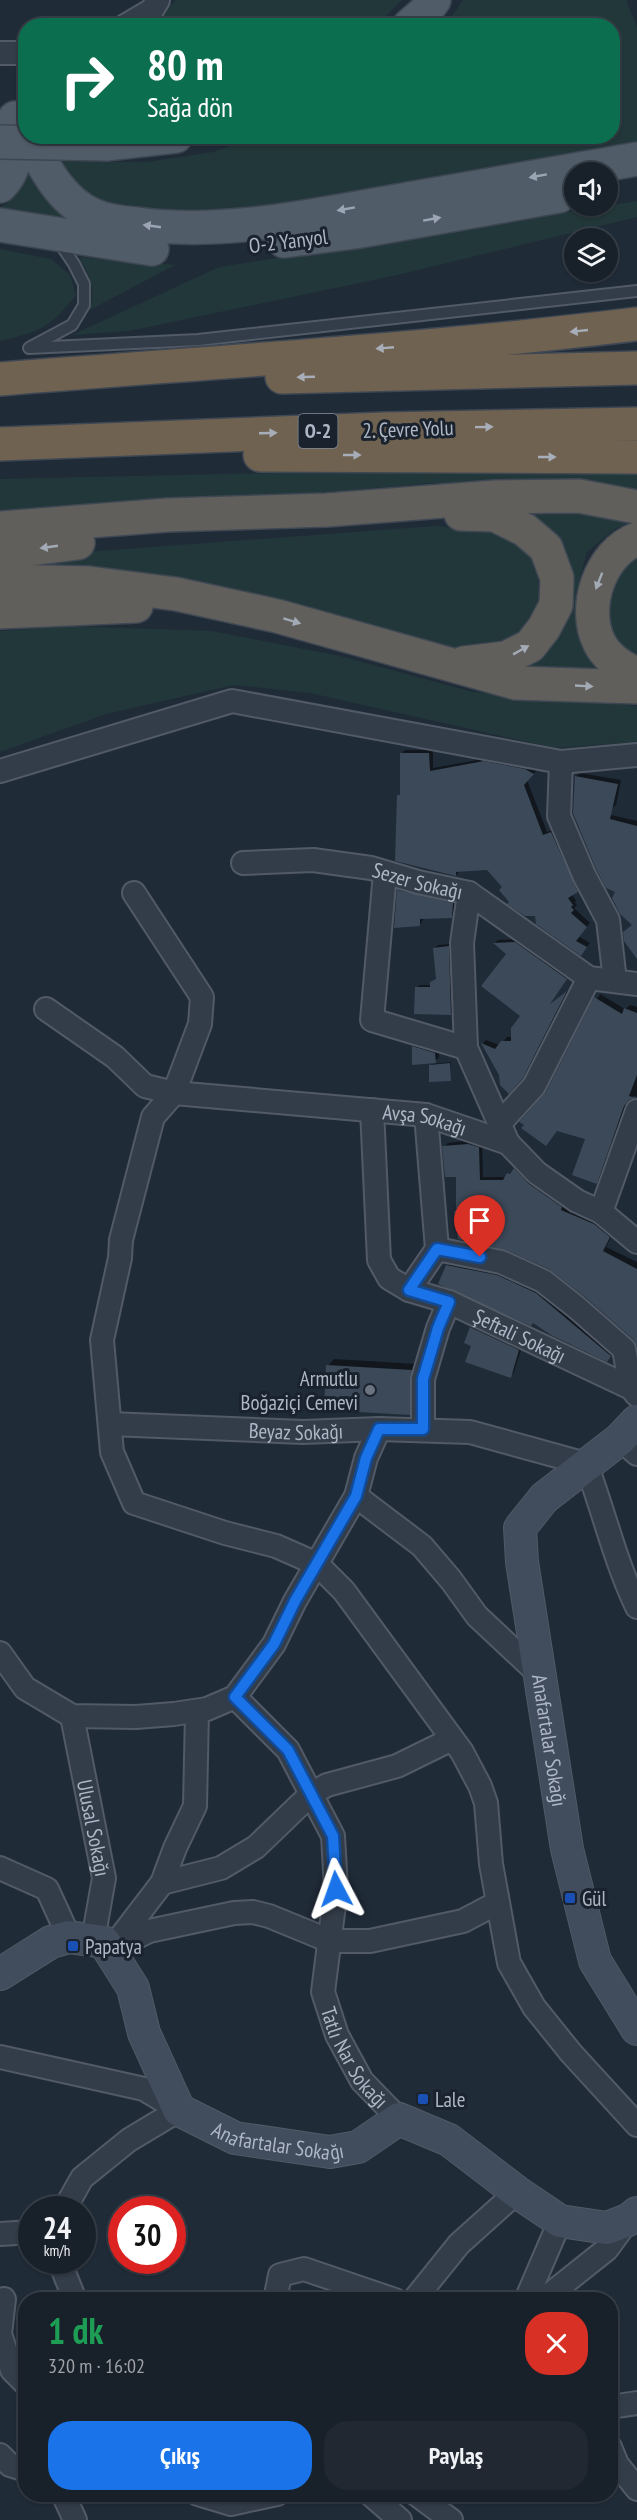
<!DOCTYPE html>
<html lang="tr">
<head>
<meta charset="utf-8">
<style>
  :root { --surface:#18202a; --page:#212832; --text:#f1f3f6; --muted:#9fa3a8; --line:#363e47; --accent:#1a73e8 }
  body { margin:0; font-family:"PT Sans Narrow",sans-serif; background:var(--page); color:var(--text); height:100vh; display:flex; flex-direction:column; font-size:22px; white-space:nowrap }
  * { box-sizing:border-box; margin:0 }
  p { font-size:20px; color:var(--muted) }
  .icon { flex:none; width:33px; height:33px; fill:none; stroke:currentColor; stroke-width:2; stroke-linecap:round; stroke-linejoin:round }
  .map { position:relative; flex:1; overflow:hidden }
  .details { position:absolute; left:18px; top:2292px; width:600px; height:210px; display:flex; flex-direction:column; background:var(--surface); border-radius:24px; box-shadow:0 2px 4px #0004,0 0 0 2px var(--line) }
  .details>* { flex:none }
  .hud { position:absolute; left:18px; top:18px; width:602px; height:126px; border-radius:24px; box-shadow:0 2px 4px #0004,0 0 0 2px var(--line); background:#0b6e4f; color:#fff; overflow:hidden }
  .controls { position:absolute; left:564px; top:162px; display:grid; gap:12px }
  .controls a { display:grid; place-items:center; width:54px; height:54px; border-radius:50%; background:var(--surface); box-shadow:0 2px 4px #0004,0 0 0 2px var(--line); font-size:30px }
  .speed { position:absolute; left:18px; top:2196px; display:flex; gap:12px; font-size:30px; font-weight:700; text-align:center }
  .speed>* { display:grid; place-content:center; width:78px; height:78px; border-radius:50%; background:var(--surface); box-shadow:0 2px 4px #0004,0 0 0 2px var(--line); line-height:1 }
  .speed small { font-size:15px; font-weight:400 }
  .speed .limit { border:9px solid #d22; background:#fff; color:#111 }
  .pin { position:absolute; display:grid; place-items:center; width:51px; height:51px; color:#fff; margin:-62px -26px; border-radius:50% 50% 50% 0; rotate:-45deg; box-shadow:0 0 6px #0007 }
  .pin .icon { rotate:45deg }
  .me { position:absolute; width:66px; margin:-33px; rotate:356deg; stroke-linejoin:round; filter:drop-shadow(0 0 4px #0008) }
  .turn { display:flex; align-items:center; gap:21px; height:126px; padding:0 30px; font-size:27px }
  .turn .icon { width:78px; height:78px; stroke-width:2.5 }
  .turn b { display:block; font-size:42px; line-height:51px }
  .round { display:grid; place-items:center; flex:none; width:63px; height:63px; border-radius:24px; background:var(--page) }
  .overview { display:flex; align-items:center; justify-content:space-between; height:102px; padding:0 30px }
  h1 { font-size:36px; font-weight:700; line-height:45px; color:#1e9e55 }
  .cta { display:flex; gap:12px; margin-top:auto; padding:12px 30px }
  .cta a { flex:1; height:69px; border-radius:24px; background:var(--accent); color:#fff; font-size:24px; font-weight:700; line-height:69px; text-align:center }
  .cta a+a { background:var(--page); color:var(--text) }
  .map>svg:first-child { display:block }
  .green { fill:#223739 }
  .shadow { fill:#0007 }
  .building { fill:#3c4958 }
  .lines { fill:none; stroke-linecap:round; stroke-linejoin:round }
  .service-casing { stroke:#515a66; stroke-width:14 }
  .minor-casing { stroke:#515a66; stroke-width:26 }
  .secondary-casing { stroke:#515a66; stroke-width:34 }
  .primary-casing { stroke:#3d4652; stroke-width:36 }
  .trunk-casing { stroke:#3e4753; stroke-width:36 }
  .motorway-casing { stroke:#3e4753; stroke-width:36 }
  .service { stroke:#333d49; stroke-width:10 }
  .minor { stroke:#333d49; stroke-width:22 }
  .secondary { stroke:#414c5c; stroke-width:32 }
  .primary { stroke:#515c69; stroke-width:33 }
  .trunk { stroke:#605f5c; stroke-width:33 }
  .motorway { stroke:#6f6250; stroke-width:33 }
  .primary-bridge-casing { stroke:#3d4652; stroke-width:36; stroke-linecap:butt }
  .primary-bridge { stroke:#515c69; stroke-width:33 }
  .oneway { fill:#9ba5b3 }
  .oneway2 { fill:#a8aeb9 }
  .oneway3 { fill:#a2aab5 }
  .route-casing { stroke:#114b97; stroke-width:15 }
  .route { stroke:#1a73e8; stroke-width:10 }
  .worship-dot { fill:#6b7280; stroke:#19222d; stroke-width:2 }
  .transit-dot { fill:#1a4fb4; stroke:#19222d; stroke-width:2 }
  .labels { text-anchor:middle; dominant-baseline:central; stroke-width:6; stroke-linejoin:round; paint-order:stroke }
  .shield { fill:#19222d; stroke:#818a97; stroke-width:1.5 }
  .shield-label { font-size:20px; font-weight:bold; fill:#aeb7c5 }
  .street-label { font-size:21px; fill:#aeb7c5; stroke:#19222d }
  .poi-label { font-size:21px; fill:#aeb7c5; stroke:#19222d; text-anchor:start }
</style>
</head>
<body>
<div class="map">
<svg width="637" height="2520" viewBox="0 0 637 2520">
  <rect width="100%" height="100%" fill="#202b38"/>
  <g class="green">
    <polygon points="176,0 402,0 377,25 150,26"/>
    <polygon points="463,0 626,0 637,27 637,146 228,221 132,217 78,196 57,161 147,162 213,152 258,136 612,136 612,26 446,25"/>
    <polygon points="30,167 86,231 0,217 0,207 7,204"/>
    <polygon points="637,201 637,217 393,276 129,331 72,335 219,267"/>
    <path d="M 0,249 L 51,259 L 70,275 L 76,295 C 49,329 41,331 0,341 Z"/>
    <path d="M 79,257 L 175,265 L 90,310 C 96,288 90,277 79,257 Z"/>
    <polygon points="357,471 637,473 637,496 584,483 433,483 0,521 0,479"/>
    <polygon points="549,507 637,519 615,529 587,552 576,593 577,625 612,676 511,669 569,587 504,513"/>
    <polygon points="434,526 487,530 518,539 537,565 539,597 524,631 500,649 457,655 0,567 99,551"/>
    <polygon points="637,558 637,656 618,646 604,620 606,590 624,563"/>
    <polygon points="70,626 212,631 340,656 473,692 637,706 637,742 554,748 310,693 234,685 106,714 0,752 0,631"/>
  </g>
  <g class="shadow">
    <polygon points="405,750 433,750 433,768 489,758 530,766 537,770 527,780 547,832 555,829 581,886 571,894 576,900 575,902 577,905 574,908 590,923 578,936 590,943 581,954 537,914 511,902 504,887 488,869 460,871 456,875 399,796 401,793 401,754"/>
    <polygon points="580,773 621,780 616,805 611,809 598,812 637,821 637,956 633,925 617,892 576,776"/>
    <polygon points="403,886 457,900 455,913 451,917 424,918 420,925 399,891"/>
    <polygon points="519,939 569,974 549,1005 568,991 526,1073 509,1091 483,1043 486,1040 500,1045 507,1037 512,1037 522,1016 508,954 495,943 498,940"/>
    <polygon points="451,944 453,1011 451,1014 417,987 420,985 432,985 438,978 435,948 438,945"/>
    <polygon points="600,994 625,1009 630,1005 637,1007 637,1097 634,1096 628,1101 606,1157 608,1158 601,1178 596,1182 587,1138 547,1093"/>
    <polygon points="417,1043 439,1049 439,1057 432,1064 451,1062 450,1079 430,1066 435,1061 413,1047"/>
    <polygon points="473,1140 482,1144 483,1177 506,1177 518,1166 565,1203 563,1206 597,1220 613,1233 606,1247 637,1262 637,1345 634,1338 552,1269 457,1209 458,1175 444,1147 448,1143"/>
    <polygon points="451,1261 501,1271 540,1289 614,1351 607,1360 447,1265"/>
    <polygon points="475,1324 522,1346 514,1372 511,1376 473,1345 471,1328"/>
    <polygon points="334,1359 417,1364 415,1407 409,1413 328,1366"/>
  </g>
  <g class="building">
    <polygon points="400,753 429,753 430,771 484,761 525,769 534,774 524,785 543,835 551,832 578,892 568,898 573,905 571,907 574,910 571,913 587,927 576,941 587,947 581,956 536,924 535,916 525,916 507,904 509,902 499,890 502,887 487,870 456,872 456,876 395,861 397,795 400,795"/>
    <polygon points="575,776 618,784 610,819 637,826 637,959 624,941 623,932 632,925 620,914 612,898 615,892 606,888 596,869 573,813"/>
    <polygon points="397,890 453,903 452,918 420,919 420,926 394,928"/>
    <polygon points="515,942 567,979 550,1004 567,991 523,1078 509,1094 500,1085 499,1075 481,1043 495,1049 501,1041 511,1041 511,1028 520,1016 481,986 506,954 493,943"/>
    <polygon points="449,946 451,1015 414,1014 415,987 430,987 430,982 436,979 433,948"/>
    <polygon points="594,997 622,1014 624,1008 637,1013 637,1075 629,1096 637,1098 629,1100 624,1106 597,1184 572,1175 585,1139 557,1131 546,1146 521,1128 524,1125 519,1122 546,1092"/>
    <polygon points="412,1046 435,1053 436,1063 412,1065"/>
    <polygon points="450,1063 451,1081 429,1082 429,1065"/>
    <polygon points="468,1144 479,1147 480,1180 503,1180 507,1173 510,1174 514,1168 529,1184 562,1207 561,1210 594,1224 610,1237 603,1251 637,1269 637,1346 633,1339 585,1297 549,1269 506,1250 458,1239 454,1211 456,1210 456,1177 445,1177 442,1146"/>
    <polygon points="446,1265 497,1275 536,1293 611,1356 607,1362 551,1335 533,1323 531,1326 438,1284"/>
    <polygon points="470,1327 519,1350 511,1378 465,1362 471,1346 464,1343"/>
    <polygon points="326,1365 412,1370 410,1415 324,1410"/>
  </g>
  <g class="lines">
    <g class="service-casing">
      <polyline id="service" points="59,242 74,264 84,284 84,305 72,325 29,348 198,340 637,291"/>
    </g>
    <g class="minor-casing">
      <g id="minor">
        <polyline points="125,26 152,10 158,0"/>
        <polyline points="0,53 26,53"/>
        <polyline points="561,762 559,816 584,875 608,920 615,981"/>
        <polyline points="0,771 232,701 561,762 637,755"/>
        <path id="s1" d="M 243,863 L 313,860 L 371,868 L 418,882 L 469,893 L 589,978 L 637,984"/>
        <polyline points="385,873 372,1020 466,1048"/>
        <polyline points="134,893 202,997 200,1024 174,1093 153,1117 121,1240 120,1258 102,1340 112,1452 134,1503 225,1533 276,1546 317,1564 344,1591 462,1752 480,1786 486,1803 491,1864 509,1963 534,2007 571,2053 637,2125"/>
        <polyline points="469,893 462,943 466,1048 508,1143"/>
        <path id="s2" d="M 46,1009 L 115,1057 L 145,1086 L 174,1093 L 426,1115 L 508,1143 L 537,1173 L 577,1201 L 601,1212 L 637,1242"/>
        <path id="s3" d="M 372,1110 L 379,1260 L 389,1278 L 409,1290 L 449,1302 L 631,1388 L 637,1395"/>
        <polyline points="501,1122 534,1086 589,978"/>
        <polyline points="601,1212 637,1111"/>
        <polyline points="437,1249 501,1262 543,1281 576,1307 624,1349 631,1388"/>
        <polyline points="409,1290 437,1249 426,1115"/>
        <path id="s4" d="M 110,1424 L 303,1432 L 379,1429 L 470,1432 L 586,1464 C 604,1512 615,1561 637,1607"/>
        <polyline points="379,1429 366,1458 356,1496 422,1546 451,1580 477,1616 540,1675"/>
        <polyline points="423,1429 423,1379 438,1328 449,1302"/>
        <polyline points="620,1439 637,1454"/>
        <polyline points="0,1653 25,1688 72,1716 136,1717 174,1714 207,1709 235,1697 274,1644 295,1601 356,1496"/>
        <path id="s5" d="M 235,1697 L 288,1750 L 333,1836 L 336,1889 L 323,1992 L 337,2035 L 362,2081 L 399,2119"/>
        <path id="s6" d="M 72,1716 L 104,1878 L 93,1940"/>
        <polyline points="0,1868 47,1889 69,1937"/>
        <polyline points="162,1883 175,1848 195,1806 197,1711"/>
        <polyline points="116,1947 149,1931 234,1913 253,1912 269,1916 330,1941 370,1941 463,1921 497,1903"/>
        <polyline points="110,1951 162,1883 221,1868 256,1847 311,1794 327,1785 397,1766 452,1739"/>
        <polyline points="0,2057 144,2089 179,2110 129,2140 82,2178 64,2210"/>
        <polyline points="0,2234 32,2232"/>
        <polyline points="59,2260 75,2300"/>
        <polyline points="4,2299 0,2334 12,2370 26,2384"/>
        <polyline points="275,2300 280,2275 304,2269 395,2300"/>
        <polyline points="414,2300 459,2244 517,2192"/>
        <polyline points="526,2300 560,2221"/>
        <polyline points="543,2300 607,2249 628,2220"/>
        <polyline points="610,2407 637,2403"/>
        <polyline points="610,2447 617,2464 637,2489"/>
        <polyline points="0,2455 10,2465 26,2470"/>
        <polyline points="63,2494 75,2520"/>
        <polyline points="198,2494 231,2504 277,2494"/>
        <polyline points="370,2494 400,2520"/>
        <polyline points="416,2494 451,2520"/>
      </g>
    </g>
    <g class="secondary-casing">
      <g id="secondary">
        <path id="s7" d="M 637,1421 L 620,1439 L 544,1498 L 520,1528 L 522,1562 L 567,1849 L 595,1961 L 637,2029"/>
        <path id="s8" d="M 0,1974 L 51,1942 L 69,1937 L 104,1942 L 133,1988 L 144,2033 L 179,2110 L 235,2138 L 330,2152 L 358,2147 L 399,2119 L 449,2140 L 517,2192 L 560,2221 L 607,2228 L 628,2220 L 637,2213"/>
      </g>
    </g>
    <g class="primary-casing">
      <g id="primary">
        <polyline points="409,26 426,11 434,0"/>
        <path d="M 27,136 C 44,166 60,201 93,215 C 106,221 123,223 137,224 C 228,236 319,214 408,199 C 484,185 561,173 637,159"/>
        <polyline points="106,144 176,136"/>
        <path d="M 0,186 C 19,168 16,143 15,118"/>
        <polyline points="0,225 152,249"/>
        <polyline points="284,241 355,232 559,196"/>
      </g>
    </g>
    <g class="trunk-casing">
      <g id="trunk">
        <polyline points="461,514 495,515 525,530 546,548 557,578 556,605 544,628 530,646 506,658 464,663"/>
        <polyline points="0,528 168,515 327,510 495,497 579,496 637,507"/>
        <path d="M 637,539 C 600,553 582,607 599,642 C 606,657 622,668 637,674"/>
        <polyline points="0,553 78,543"/>
        <polyline points="0,581 89,583 176,594 277,616 516,683 637,687"/>
        <polyline points="0,612 136,606"/>
      </g>
    </g>
    <g class="motorway-casing">
      <g id="motorway">
        <polyline points="282,377 637,368"/>
        <path d="M 0,379 C 212,362 426,350 637,324"/>
        <polyline points="0,444 385,429 637,424"/>
        <polyline points="260,455 637,457"/>
      </g>
    </g>
    <use href="#service" class="service"/>
    <use href="#minor" class="minor"/>
    <use href="#secondary" class="secondary"/>
    <use href="#primary" class="primary"/>
    <use href="#trunk" class="trunk"/>
    <use href="#motorway" class="motorway"/>
    <g class="primary-bridge-casing">
      <polyline id="primary-bridge" points="0,142 106,144"/>
    </g>
    <use href="#primary-bridge" class="primary-bridge"/>
  </g>
  <defs><path id="oneway-solid" d="M-6-.8H1V-3.2L6.5 0L1 3.2V.8H-6Z" transform="scale(1.5)"/></defs>
  <g class="oneway">
    <use href="#oneway-solid" transform="translate(538 176) rotate(170)"/>
    <use href="#oneway-solid" transform="translate(346 209) rotate(170)"/>
    <use href="#oneway-solid" transform="translate(432 219) rotate(-10)"/>
    <use href="#oneway-solid" transform="translate(152 226) rotate(-172)"/>
  </g>
  <g class="oneway2">
    <use href="#oneway-solid" transform="translate(579 331) rotate(174)"/>
    <use href="#oneway-solid" transform="translate(385 348) rotate(175)"/>
    <use href="#oneway-solid" transform="translate(306 377) rotate(178)"/>
    <use href="#oneway-solid" transform="translate(484 427) rotate(-1)"/>
    <use href="#oneway-solid" transform="translate(268 433) rotate(-2)"/>
    <use href="#oneway-solid" transform="translate(352 455)"/>
    <use href="#oneway-solid" transform="translate(547 457)"/>
  </g>
  <g class="oneway3">
    <use href="#oneway-solid" transform="translate(49 547) rotate(172)"/>
    <use href="#oneway-solid" transform="translate(599 581) rotate(111)"/>
    <use href="#oneway-solid" transform="translate(292 621) rotate(17)"/>
    <use href="#oneway-solid" transform="translate(521 650) rotate(-29)"/>
    <use href="#oneway-solid" transform="translate(584 686) rotate(3)"/>
  </g>
  <g class="lines">
    <g class="route-casing">
      <polyline id="route" points="336,1889 333,1836 288,1750 235,1697 274,1644 295,1601 356,1496 366,1458 379,1429 423,1429 423,1379 438,1328 449,1302 409,1290 437,1249 480,1257"/>
    </g>
    <use href="#route" class="route"/>
  </g>
  <circle class="worship-dot" cx="370" cy="1390" r="6"/>
  <g class="transit-dot">
    <rect x="564" y="1892" width="12" height="12" rx="3"/>
    <rect x="67" y="1940" width="12" height="12" rx="3"/>
    <rect x="417" y="2093" width="12" height="12" rx="3"/>
  </g>
  <g class="labels">
    <rect class="shield" x="298.5" y="414" width="39" height="34" rx="4.5"/>
    <g class="shield-label">
      <text x="318" y="431">O-2</text>
    </g>
    <g class="street-label">
      <text transform="translate(288 241) rotate(-7)">O-2 Yanyol</text>
      <text transform="translate(408 429) rotate(-2)">2. Çevre Yolu</text>
      <text stroke="none"><textPath href="#s1" startOffset="177">Sezer Sokağı</textPath></text>
      <text stroke="none"><textPath href="#s2" startOffset="408">Avşa Sokağı</textPath></text>
      <text stroke="none"><textPath href="#s3" startOffset="314">Şeftali Sokağı</textPath></text>
      <text stroke="none"><textPath href="#s4" startOffset="186">Beyaz Sokağı</textPath></text>
      <text stroke="none"><textPath href="#s7" startOffset="374">Anafartalar Sokağı</textPath></text>
      <text stroke="none"><textPath href="#s6" startOffset="114">Ulusal Sokağı</textPath></text>
      <text stroke="none"><textPath href="#s5" startOffset="402">Tatlı Nar Sokağı</textPath></text>
      <text stroke="none"><textPath href="#s8" startOffset="405">Anafartalar Sokağı</textPath></text>
    </g>
    <g class="poi-label">
      <text x="358" y="1378" text-anchor="end">Armutlu<tspan x="358" dy="24">Boğaziçi Cemevi</tspan></text>
      <text x="582" y="1898">Gül</text>
      <text x="85" y="1946">Papatya</text>
      <text x="435" y="2099">Lale</text>
    </g>
  </g>
</svg>
<div class="controls">
<a><svg class="icon" aria-label="sound" viewBox="0 0 24 24"><path d="M4 9h4l5-4v14l-5-4H4zM17 9q2 3 0 6"/></svg></a>
<a><svg class="icon" aria-label="layers" viewBox="0 0 24 24"><path d="M12 4l9 5-9 5-9-5zM3 14l9 5 9-5"/></svg></a>
</div>
<div class="speed"><div>24<small>km/h</small></div><div class="limit">30</div></div>
<div class="pin" style="left:480px;top:1257px;background:#d93025"><svg class="icon" aria-label="arrive" viewBox="0 0 24 24"><path d="M6 21V4h12l-3 4 3 4H6"/></svg></div>
<svg class="me" style="left:336px;top:1889px" viewBox="-20 -20 40 40"><path d="M0-17L14 15 0 8-14 15z" fill="#1a73e8" stroke="#fff" stroke-width="4"/></svg>
<div class="hud">
<div class="turn"><svg class="icon" aria-label="right" viewBox="0 0 24 24"><path d="M7 20v-9h11M14 6l5 5-5 5"/></svg><div><b>80 m</b>Sağa dön</div></div>
</div>
<section class="details">
<div class="overview"><div><h1>1 dk</h1><p>320 m · 16:02</p></div><a class="round" style="background:#d93025;color:#fff"><svg class="icon" aria-label="close" viewBox="0 0 24 24"><path d="M6 6l12 12M18 6L6 18"/></svg></a></div>
<div class="cta"><a>Çıkış</a><a>Paylaş</a></div>
</section>
</div>
</body>
</html>
